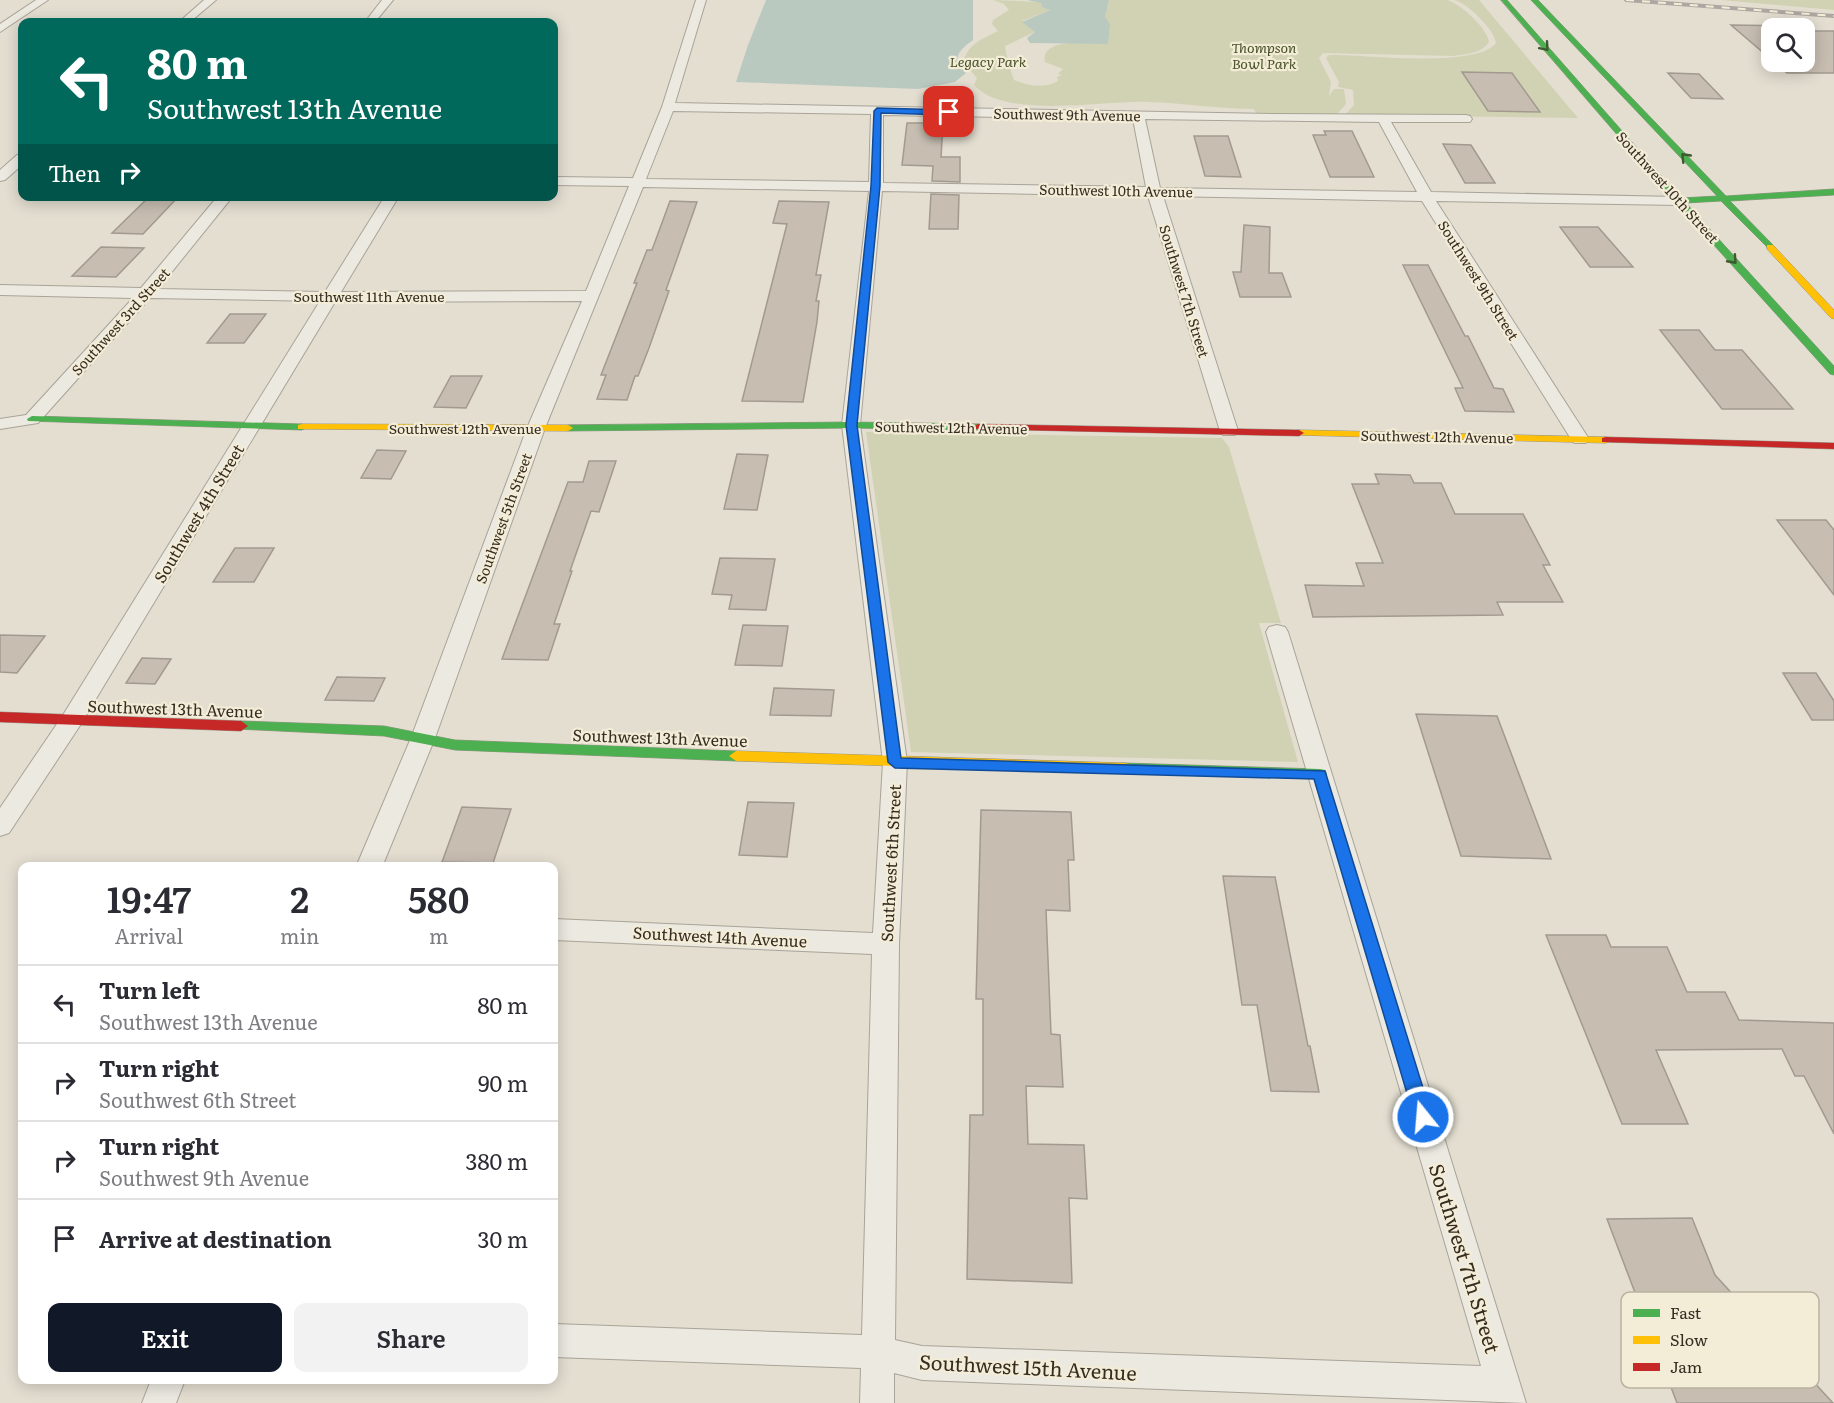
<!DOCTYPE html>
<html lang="en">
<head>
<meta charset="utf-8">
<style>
  :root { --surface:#fff; --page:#f2f2f3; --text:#2b2b33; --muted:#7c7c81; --line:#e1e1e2; --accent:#111827 }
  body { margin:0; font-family:Literata,serif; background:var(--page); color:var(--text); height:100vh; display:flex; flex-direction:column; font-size:22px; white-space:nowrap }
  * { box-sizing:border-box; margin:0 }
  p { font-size:20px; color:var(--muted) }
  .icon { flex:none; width:33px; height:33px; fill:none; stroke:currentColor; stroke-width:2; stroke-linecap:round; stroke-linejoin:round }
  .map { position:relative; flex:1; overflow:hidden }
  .drawer { position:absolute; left:18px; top:862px; width:540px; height:522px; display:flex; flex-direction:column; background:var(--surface); border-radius:12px; box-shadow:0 3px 15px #0003 }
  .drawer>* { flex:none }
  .banner { position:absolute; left:18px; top:18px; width:540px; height:183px; border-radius:12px; box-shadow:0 3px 15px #0003; background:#00695c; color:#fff; overflow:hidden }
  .buttons { position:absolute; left:1761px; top:18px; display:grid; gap:12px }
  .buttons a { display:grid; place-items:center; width:54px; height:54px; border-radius:12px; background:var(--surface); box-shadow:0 3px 15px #0003; font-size:30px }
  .pin { position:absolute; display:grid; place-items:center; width:51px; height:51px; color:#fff; margin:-26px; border-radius:12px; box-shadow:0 3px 9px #0006 }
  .me { position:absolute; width:66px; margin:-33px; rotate:343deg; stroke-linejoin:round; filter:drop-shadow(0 0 4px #0008) }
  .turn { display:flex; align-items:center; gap:21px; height:126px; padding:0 30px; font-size:27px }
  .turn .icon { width:78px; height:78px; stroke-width:2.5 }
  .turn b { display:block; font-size:42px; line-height:51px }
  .then { display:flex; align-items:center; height:57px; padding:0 30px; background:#0003; gap:12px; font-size:22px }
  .eta { display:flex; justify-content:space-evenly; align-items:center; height:102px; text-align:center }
  .eta b { font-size:36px; font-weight:600; line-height:42px }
  .cta { display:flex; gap:12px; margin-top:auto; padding:12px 30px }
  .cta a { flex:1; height:69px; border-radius:12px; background:var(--accent); color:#fff; font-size:24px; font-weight:600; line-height:69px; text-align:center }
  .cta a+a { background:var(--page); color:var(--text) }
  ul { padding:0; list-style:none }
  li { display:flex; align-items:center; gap:18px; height:78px; padding:0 30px; border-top:2px solid var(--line) }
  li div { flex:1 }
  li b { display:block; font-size:22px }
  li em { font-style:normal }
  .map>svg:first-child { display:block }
  .green { fill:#d1d2b3 }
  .water { fill:#bac9c0 }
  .building { fill:#c7bdb1; stroke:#a39a8f; stroke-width:1.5 }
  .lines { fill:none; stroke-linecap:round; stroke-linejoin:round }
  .street-casing { stroke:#a9a398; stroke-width:2 }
  .fast-casing { stroke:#989388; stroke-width:1 }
  .slow-casing { stroke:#989388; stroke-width:1 }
  .jam-casing { stroke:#989388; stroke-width:1 }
  .street { fill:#ece9e1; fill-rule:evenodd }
  .fast { fill:#4caf50; fill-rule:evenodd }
  .slow { fill:#ffc107; fill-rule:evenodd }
  .jam { fill:#c62828; fill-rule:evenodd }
  .rail-casing { stroke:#aca8a1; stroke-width:4 }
  .rail { stroke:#f3ecd7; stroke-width:2; stroke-dasharray:8; stroke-linecap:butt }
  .oneway { stroke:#3e5a31 }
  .route { fill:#1a73e8; stroke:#114b97; stroke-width:1.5 }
  .labels { text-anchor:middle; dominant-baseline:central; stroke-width:4.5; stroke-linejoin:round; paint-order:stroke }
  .far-park-label { font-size:14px; font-style:italic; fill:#475229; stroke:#f3ecd7 }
  .far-street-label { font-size:14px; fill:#372c21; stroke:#f3ecd7 }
  .street-label { font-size:16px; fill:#372c21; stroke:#f3ecd7 }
  .near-street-label { font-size:20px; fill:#372c21; stroke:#f3ecd7 }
  .key { fill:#f3ecd7; stroke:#bbb2a0; stroke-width:1.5 }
  .key-label { font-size:16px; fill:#372c21 }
</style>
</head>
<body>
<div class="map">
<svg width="1834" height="1403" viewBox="0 0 1834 1403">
  <rect width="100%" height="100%" fill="#e3ded0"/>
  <g class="green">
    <path d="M 993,0 L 1041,2 L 1050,10 L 1022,21 L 1035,32 L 1005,46 L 1008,63 L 1014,80 C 1028,86 1044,89 1058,81 L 1057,77 L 1062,75 L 1058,74 L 1063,69 L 1045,62 C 1039,37 1093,43 1108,43 L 1105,17 L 1109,0 L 1447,0 C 1461,4 1487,28 1489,42 C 1481,54 1466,54 1453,56 L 1323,53 L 1319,58 L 1331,82 L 1329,96 L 1334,89 L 1344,89 L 1346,104 L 1336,115 L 1257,115 L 1254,109 C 1219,109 1184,103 1149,102 C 1105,100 1005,120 974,85 L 977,78 L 964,63 C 965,45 984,38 998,31 L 992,24 L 993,20 L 1009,10 L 1004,4 Z"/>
    <path d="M 1455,0 L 1479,0 L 1578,118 L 1345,115 L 1354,105 L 1353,90 L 1338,87 L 1339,82 L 1326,58 L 1329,55 C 1364,54 1476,69 1496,43 C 1494,29 1469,5 1455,0 Z"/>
    <polygon points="1721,0 1834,0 1834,10"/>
    <polygon points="866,432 1222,438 1229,447 1281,623 1259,623 1298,762 911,752"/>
  </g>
  <g class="water">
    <path d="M 766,0 L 973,0 L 973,40 C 964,47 957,51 957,63 L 966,73 L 955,82 L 918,89 L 736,82 L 748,45 Z"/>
    <polygon points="1027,0 1109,0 1105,17 1110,24 1108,44 1030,43 1027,38 1035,32 1022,22 1050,10 1042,7 1041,3"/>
  </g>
  <g class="building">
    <polygon points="1731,25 1789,26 1793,28 1772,28 1772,60"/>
    <polygon points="1804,31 1834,31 1834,73 1787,73 1773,62 1804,62"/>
    <polygon points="1462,72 1512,73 1540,112 1488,111"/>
    <polygon points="1668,73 1699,74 1723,99 1691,98"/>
    <polygon points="907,123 943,123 941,157 960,157 960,182 932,181 933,166 902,165"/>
    <polygon points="1324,131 1352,131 1374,177 1330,177 1313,135 1326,135"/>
    <polygon points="1194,136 1228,136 1241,177 1205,176"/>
    <polygon points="1443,144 1471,145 1495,183 1465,183"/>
    <polygon points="931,194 959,195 958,229 929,229"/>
    <polygon points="150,196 179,196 143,234 112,233"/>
    <polygon points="670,201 697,202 666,290 669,291 649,348 638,376 635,376 627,400 597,399 606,375 601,375 637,283 634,283 647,250 652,250"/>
    <polygon points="779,201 829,202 816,275 821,275 816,301 819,301 817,322 803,402 742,401 787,224 773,223"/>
    <polygon points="1244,225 1270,227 1269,273 1282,273 1291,297 1240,297 1233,272 1241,272"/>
    <polygon points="1560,227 1598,227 1633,267 1590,267"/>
    <polygon points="101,247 144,248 116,277 72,276"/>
    <polygon points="1403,265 1428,265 1465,336 1468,336 1494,388 1503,389 1514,412 1465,411 1455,388 1463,388"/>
    <polygon points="230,314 266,314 244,343 207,343"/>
    <polygon points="1660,330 1699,330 1715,350 1742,350 1793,409 1722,409"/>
    <polygon points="451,376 482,376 466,408 434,407"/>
    <polygon points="377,450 406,451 391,479 361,478"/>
    <polygon points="737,454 768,455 757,510 724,509"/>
    <polygon points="589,461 616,461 599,512 591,511 570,571 572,571 554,624 560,624 548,660 502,659 568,482 583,482"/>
    <polygon points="1375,474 1410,475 1414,483 1441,483 1455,514 1523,514 1550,565 1543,565 1563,602 1497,602 1503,615 1313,617 1305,585 1364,586 1356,563 1383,563 1352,484 1379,484"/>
    <polygon points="1777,520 1826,520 1834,530 1834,595"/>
    <polygon points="235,548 274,548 254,582 213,582"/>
    <polygon points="720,558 775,559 766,610 729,609 732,595 712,594"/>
    <polygon points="743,625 788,626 782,666 735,665"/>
    <polygon points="0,635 45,636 17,673 0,672"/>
    <polygon points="142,658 171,659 155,684 126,683"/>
    <polygon points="1783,673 1816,673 1834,701 1834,720 1812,720"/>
    <polygon points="337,677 385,678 374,701 325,700"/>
    <polygon points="774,688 834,690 831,716 770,715"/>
    <polygon points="1416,714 1497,716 1551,859 1461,856"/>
    <polygon points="748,802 794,803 787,857 739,855"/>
    <polygon points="462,807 511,809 493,863 442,862"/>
    <polygon points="981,810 1071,812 1074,860 1068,860 1070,911 1046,910 1051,1034 1060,1035 1063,1087 1026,1086 1028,1144 1084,1145 1087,1199 1069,1198 1072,1283 967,1279 970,1115 983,1115 983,999 976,999"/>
    <polygon points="1223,876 1275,877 1308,1046 1310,1046 1319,1092 1271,1091 1257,1005 1242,1005"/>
    <polygon points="1546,935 1606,935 1611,947 1667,947 1687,992 1725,992 1739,1020 1834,1023 1834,1134 1804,1076 1795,1076 1782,1049 1656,1050 1688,1124 1622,1124"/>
    <polygon points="1692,1218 1715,1275 1833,1403 1677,1403 1607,1219"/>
  </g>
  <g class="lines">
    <g class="street-casing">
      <g id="street">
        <polygon points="36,0 48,0 0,32 0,24"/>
        <polygon points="204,0 216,0 190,22 179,22"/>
        <polygon points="382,0 393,0 375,22 365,22"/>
        <path d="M 696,0 L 706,0 L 675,103 L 1273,114 L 1466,115 L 1470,116 L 1472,119 L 1470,122 L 1391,122 L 1431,192 L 1679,197 L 1686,201 L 1679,205 L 1436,201 L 1589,439 L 1586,443 L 1574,443 L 1571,439 L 1422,201 L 1163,196 L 1238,431 L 1235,435 L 1223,435 L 1220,431 L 1148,196 L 882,191 L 860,425 L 907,762 L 899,944 L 895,1340 L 922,1346 L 1481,1366 L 1266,632 L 1269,627 L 1277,625 L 1285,627 L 1288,632 L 1526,1403 L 922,1380 L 894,1373 L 894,1403 L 860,1403 L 861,1368 L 554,1357 L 554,1324 L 862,1335 L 872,954 L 554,940 L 554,919 L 873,933 L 883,762 L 842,425 L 869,191 L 643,187 L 545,428 L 435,738 L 382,867 L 356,867 L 411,738 L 527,428 L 582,301 L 335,302 L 79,727 L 9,833 L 0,836 L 0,808 L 63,715 L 320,301 L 150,298 L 38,423 L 0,429 L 0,419 L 26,415 L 133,298 L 0,295 L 0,285 L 141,288 L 218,196 L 233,196 L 158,289 L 325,292 L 385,196 L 399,196 L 341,292 L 586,291 L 629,186 L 554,185 L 554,177 L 633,178 L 662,107 ZM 673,111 L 871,114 L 869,182 L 646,179 ZM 883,115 L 1133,119 L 1146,187 L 883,183 ZM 1145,119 L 1379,122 L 1417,192 L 1160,188 Z"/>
        <polygon points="22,154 22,165 5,180 0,181 0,170 17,155"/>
        <polygon points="151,1380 185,1380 176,1403 142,1403"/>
      </g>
    </g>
    <g class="fast-casing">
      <g id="fast">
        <polygon points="1501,0 1507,0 1681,198 1717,196 1531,0 1538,0 1726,196 1834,189 1834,195 1730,201 1773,245 1773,249 1770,250 1721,201 1686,203 1834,366 1834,375 1830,374 1676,203"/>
        <polygon points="32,416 302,424 307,427 302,430 28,421 27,419"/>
        <polygon points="851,422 978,424 983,427 978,430 851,428 568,431 563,428 568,425"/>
        <polygon points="241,721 384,726 455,740 736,751 743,756 736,761 455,750 384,736 236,729 234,726"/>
        <polygon points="1124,763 1320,769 1325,770 1327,774 1325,778 1320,779 1124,773 1119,772 1117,768 1119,764"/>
      </g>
    </g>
    <g class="slow-casing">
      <g id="slow">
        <polygon points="1767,245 1773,245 1834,310 1834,319 1831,318 1767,249"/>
        <polygon points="302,424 568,425 573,428 568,431 298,429 298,425"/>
        <polygon points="1299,430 1606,437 1611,440 1606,443 1295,435 1295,431"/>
        <polygon points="736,751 1124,763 1129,764 1131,768 1129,772 1124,773 736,761 729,756"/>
      </g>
    </g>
    <g class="jam-casing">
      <g id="jam">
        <polygon points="978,424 1299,430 1304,433 1299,436 974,429 973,427"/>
        <polygon points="1606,437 1834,443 1834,449 1602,442 1602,438"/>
        <polygon points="0,712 241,721 248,726 241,731 0,722"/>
      </g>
    </g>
    <use href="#street" class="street"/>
    <use href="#fast" class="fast"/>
    <use href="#slow" class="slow"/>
    <use href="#jam" class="jam"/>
    <g class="rail-casing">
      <polyline id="rail" points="1626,0 1834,16"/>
    </g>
    <use href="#rail" class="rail"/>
  </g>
  <defs><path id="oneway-chevron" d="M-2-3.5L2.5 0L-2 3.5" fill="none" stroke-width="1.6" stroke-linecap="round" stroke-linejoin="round" transform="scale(1.5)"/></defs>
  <g class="oneway">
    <use href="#oneway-chevron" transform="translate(1545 47) rotate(49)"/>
    <use href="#oneway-chevron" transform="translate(1685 157) rotate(-134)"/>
    <use href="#oneway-chevron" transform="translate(1733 260) rotate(48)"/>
  </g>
  <polygon class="route" points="877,108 949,110 953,112 949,115 881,113 880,186 857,425 901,758 1325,771 1432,1117 1430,1122 1423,1125 1417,1122 1414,1117 1314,779 895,768 888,762 846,425 871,186 874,111"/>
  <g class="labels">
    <g class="far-park-label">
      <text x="1264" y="47">Thompson<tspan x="1264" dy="16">Bowl Park</tspan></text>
      <text x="988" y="61">Legacy Park</text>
    </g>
    <g class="far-street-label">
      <text transform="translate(1067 114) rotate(1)">Southwest 9th Avenue</text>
      <text transform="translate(1668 187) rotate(48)">Southwest 10th Street</text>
      <text transform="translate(1116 190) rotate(1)">Southwest 10th Avenue</text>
      <text transform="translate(1479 280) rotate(58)">Southwest 9th Street</text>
      <text transform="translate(1185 291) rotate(73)">Southwest 7th Street</text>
      <text x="369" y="296">Southwest 11th Avenue</text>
      <text transform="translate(120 321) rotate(-48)">Southwest 3rd Street</text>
      <text transform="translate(951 427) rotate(1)">Southwest 12th Avenue</text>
      <text x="465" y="428">Southwest 12th Avenue</text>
      <text transform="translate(1437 436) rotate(1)">Southwest 12th Avenue</text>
      <text transform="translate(503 518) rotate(-70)">Southwest 5th Street</text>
    </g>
    <g class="street-label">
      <text transform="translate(198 513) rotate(-59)">Southwest 4th Street</text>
      <text transform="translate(175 708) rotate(2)">Southwest 13th Avenue</text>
      <text transform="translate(660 737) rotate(2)">Southwest 13th Avenue</text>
      <text transform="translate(890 863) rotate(-87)">Southwest 6th Street</text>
      <text transform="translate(720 936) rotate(3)">Southwest 14th Avenue</text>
    </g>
    <g class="near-street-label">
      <text transform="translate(1466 1258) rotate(73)">Southwest 7th Street</text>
      <text transform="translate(1028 1366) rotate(3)">Southwest 15th Avenue</text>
    </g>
  </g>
  <rect x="1621" y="1292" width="198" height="96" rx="9" class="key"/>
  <rect x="1633" y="1309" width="27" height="8" fill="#4caf50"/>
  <rect x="1633" y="1336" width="27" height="8" fill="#ffc107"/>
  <rect x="1633" y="1363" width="27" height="8" fill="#c62828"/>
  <g class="key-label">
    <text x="1670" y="1319">Fast</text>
    <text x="1670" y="1346">Slow</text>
    <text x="1670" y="1373">Jam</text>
  </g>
</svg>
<div class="buttons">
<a><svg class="icon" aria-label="search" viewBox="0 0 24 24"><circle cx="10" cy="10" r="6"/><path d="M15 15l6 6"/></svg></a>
</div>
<div class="pin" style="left:949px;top:112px;background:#d93025"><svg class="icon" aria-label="arrive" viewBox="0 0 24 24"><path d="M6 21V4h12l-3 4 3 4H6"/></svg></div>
<svg class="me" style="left:1423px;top:1117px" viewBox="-20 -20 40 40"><circle r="17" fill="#1a73e8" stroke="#fff" stroke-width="3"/><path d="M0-11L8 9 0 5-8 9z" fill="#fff"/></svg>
<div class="banner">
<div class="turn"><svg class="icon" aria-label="left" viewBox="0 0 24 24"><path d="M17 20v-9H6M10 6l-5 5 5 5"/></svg><div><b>80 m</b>Southwest 13th Avenue</div></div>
<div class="then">Then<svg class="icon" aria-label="right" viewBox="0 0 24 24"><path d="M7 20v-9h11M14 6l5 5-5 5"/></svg></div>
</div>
<section class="drawer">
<div class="eta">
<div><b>19:47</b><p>Arrival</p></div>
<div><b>2</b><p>min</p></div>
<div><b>580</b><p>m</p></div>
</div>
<ul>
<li><svg class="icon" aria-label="left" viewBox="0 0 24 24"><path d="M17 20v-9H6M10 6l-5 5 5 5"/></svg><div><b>Turn left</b><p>Southwest 13th Avenue</p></div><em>80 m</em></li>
<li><svg class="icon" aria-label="right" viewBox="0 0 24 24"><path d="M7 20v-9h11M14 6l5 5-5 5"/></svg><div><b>Turn right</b><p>Southwest 6th Street</p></div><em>90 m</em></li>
<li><svg class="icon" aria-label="right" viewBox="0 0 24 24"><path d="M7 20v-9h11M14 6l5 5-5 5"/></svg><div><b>Turn right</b><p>Southwest 9th Avenue</p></div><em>380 m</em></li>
<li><svg class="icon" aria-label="arrive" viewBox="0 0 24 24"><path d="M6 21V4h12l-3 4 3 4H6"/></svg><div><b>Arrive at destination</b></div><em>30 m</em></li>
</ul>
<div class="cta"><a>Exit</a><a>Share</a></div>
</section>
</div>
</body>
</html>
